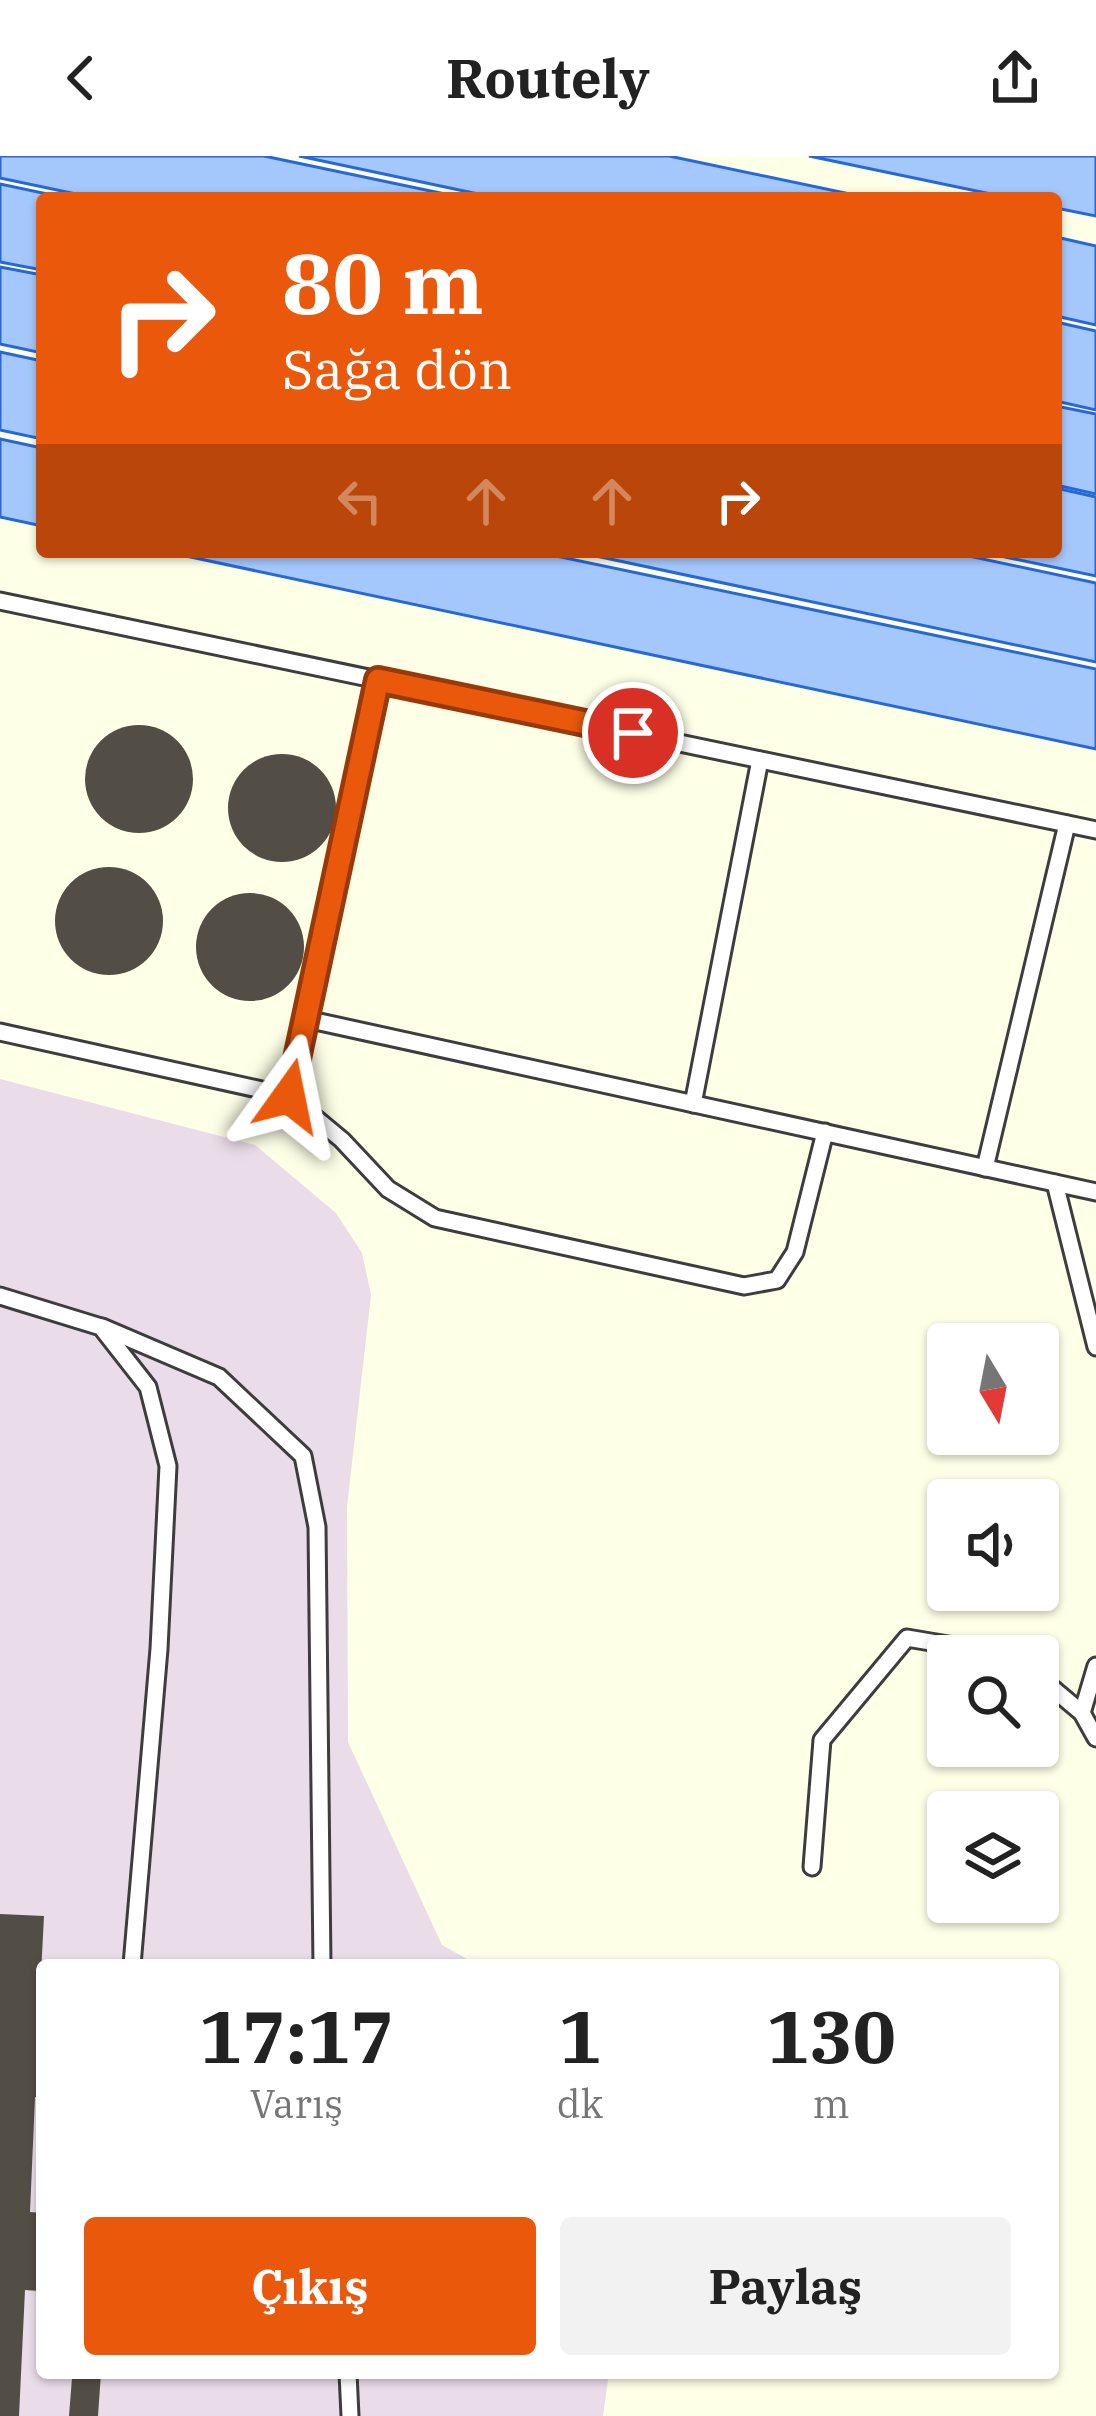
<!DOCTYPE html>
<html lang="tr">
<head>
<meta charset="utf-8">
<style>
  :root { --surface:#fff; --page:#f2f2f2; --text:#222; --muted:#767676; --accent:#ea580c }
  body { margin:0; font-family:"IBM Plex Serif",serif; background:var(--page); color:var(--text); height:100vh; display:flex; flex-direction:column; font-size:45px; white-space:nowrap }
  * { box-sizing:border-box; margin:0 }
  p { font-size:39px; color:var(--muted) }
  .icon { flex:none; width:66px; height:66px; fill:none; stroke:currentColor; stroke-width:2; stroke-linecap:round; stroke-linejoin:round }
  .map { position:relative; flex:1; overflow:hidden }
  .details { position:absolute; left:36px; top:1803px; width:1023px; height:420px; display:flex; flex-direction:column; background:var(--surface); border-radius:12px; box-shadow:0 3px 9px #0004 }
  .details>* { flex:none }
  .banner { position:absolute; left:36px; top:36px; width:1026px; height:366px; border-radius:12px; box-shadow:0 3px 9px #0004; background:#ea580c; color:#fff; overflow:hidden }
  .needle { width:78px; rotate:170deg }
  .controls { position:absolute; left:927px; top:1167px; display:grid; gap:24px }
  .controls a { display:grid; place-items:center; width:132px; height:132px; border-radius:12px; background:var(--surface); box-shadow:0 3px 9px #0004; font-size:60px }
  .pin { position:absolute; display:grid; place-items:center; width:102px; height:102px; color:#fff; margin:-51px; border:6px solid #fff; border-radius:50%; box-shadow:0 3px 12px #0007 }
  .me { position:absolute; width:132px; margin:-66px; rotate:12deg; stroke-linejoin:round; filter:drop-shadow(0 0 9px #0008) }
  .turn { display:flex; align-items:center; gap:42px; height:252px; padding:0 48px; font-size:54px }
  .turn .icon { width:156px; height:156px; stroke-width:2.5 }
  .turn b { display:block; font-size:84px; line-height:102px }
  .lanes { display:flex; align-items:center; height:114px; padding:0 48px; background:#0003; justify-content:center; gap:60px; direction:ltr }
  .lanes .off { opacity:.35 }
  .eta { display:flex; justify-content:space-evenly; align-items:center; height:204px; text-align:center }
  .eta b { font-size:72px; font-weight:800; line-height:84px }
  .action { display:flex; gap:24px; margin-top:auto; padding:24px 48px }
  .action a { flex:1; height:138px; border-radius:12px; background:var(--accent); color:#fff; font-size:48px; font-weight:800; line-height:138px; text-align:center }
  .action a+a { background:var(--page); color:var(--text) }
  header { display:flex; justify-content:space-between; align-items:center; height:156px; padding:0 48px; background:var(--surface); font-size:54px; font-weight:800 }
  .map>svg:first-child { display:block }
  .industrial { fill:#eadce9 }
  .water { fill:#a5c8fc; stroke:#2668da; stroke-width:3 }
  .building { fill:#534e45 }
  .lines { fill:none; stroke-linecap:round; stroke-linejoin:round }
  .service-casing { stroke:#3d3d3d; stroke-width:21 }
  .service { stroke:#fff; stroke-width:15 }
  .route-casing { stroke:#983908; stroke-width:30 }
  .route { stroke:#ea580c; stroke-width:21 }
</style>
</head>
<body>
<header><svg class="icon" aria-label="back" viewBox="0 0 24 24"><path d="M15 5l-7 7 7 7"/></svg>Routely<svg class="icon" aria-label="share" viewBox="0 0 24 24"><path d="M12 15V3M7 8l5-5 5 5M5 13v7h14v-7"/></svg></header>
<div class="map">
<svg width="1096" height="2260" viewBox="0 0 1096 2260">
  <rect width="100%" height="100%" fill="#feffe7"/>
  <polygon class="industrial" points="0,923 255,989 336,1057 362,1097 371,1139 347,1351 348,1586 442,1789 478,1809 42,1809 42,2217 609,2217 603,2260 0,2260"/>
  <g class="water">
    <polygon points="0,0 264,0 464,42 95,42 0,22"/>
    <polygon points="299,0 669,0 869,42 497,42"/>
    <polygon points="809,0 1096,0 1096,60 1056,52 1056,42 1010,42"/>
    <polygon points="0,28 66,42 42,42 42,114 0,106"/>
    <polygon points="1056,81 1096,90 1096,169 1056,160"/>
    <polygon points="0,111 42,119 42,197 0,188"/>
    <polygon points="1056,166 1096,175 1096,254 1056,245"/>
    <polygon points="0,196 42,205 42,283 0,274"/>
    <polygon points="1056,250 1096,258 1096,338 1056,329"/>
    <polygon points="0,283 42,292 42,370 0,361"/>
    <polygon points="1056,332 1096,341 1096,420 981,396 1056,396"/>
    <polygon points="167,396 537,396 1096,513 1096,593"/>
    <polygon points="577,396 950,396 1096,427 1096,506"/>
  </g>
  <g class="building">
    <circle cx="139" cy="623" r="54"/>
    <circle cx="282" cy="652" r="54"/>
    <circle cx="109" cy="765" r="54"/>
    <circle cx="250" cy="791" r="54"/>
    <polygon points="0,1758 44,1760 38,1876 42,1877 42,1942 35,1941 30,2056 42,2057 42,2091 39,2135 25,2134 19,2260 0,2260"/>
    <polygon points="80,2217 101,2217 98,2260 69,2260 72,2222 80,2222"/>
  </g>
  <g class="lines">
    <g class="service-casing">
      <g id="service">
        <polyline points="0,445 1096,674"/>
        <polyline points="306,863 1096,1036"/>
        <polyline points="0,876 289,940 378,524"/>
        <polyline points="289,940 342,984 388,1033 435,1062 744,1130 777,1124 795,1096 825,976"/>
        <polyline points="693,948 760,604"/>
        <polyline points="985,1012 1067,668"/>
        <polyline points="1055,1027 1096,1191"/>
        <polyline points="0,1140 101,1171 148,1231 168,1310 159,1493 132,1809"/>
        <polyline points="102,1171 219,1221 303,1300 317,1371 322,1809"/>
        <polyline points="1038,1520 1082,1557 1096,1582"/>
        <polyline points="1082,1557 1096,1510"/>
        <polyline points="812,1711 822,1584 907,1482 1013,1500"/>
        <polyline points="348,2217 350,2260"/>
      </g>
    </g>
    <use href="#service" class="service"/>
  </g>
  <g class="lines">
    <g class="route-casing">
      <polyline id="route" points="289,940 378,524 633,577"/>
    </g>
    <use href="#route" class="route"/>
  </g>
</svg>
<div class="controls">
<a><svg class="needle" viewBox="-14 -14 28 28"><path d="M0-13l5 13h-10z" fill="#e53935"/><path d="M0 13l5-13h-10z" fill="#767676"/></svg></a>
<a><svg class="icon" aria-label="sound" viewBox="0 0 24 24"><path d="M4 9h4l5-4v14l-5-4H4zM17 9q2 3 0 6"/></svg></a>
<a><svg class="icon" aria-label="search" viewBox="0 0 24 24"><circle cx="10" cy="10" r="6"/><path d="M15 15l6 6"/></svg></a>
<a><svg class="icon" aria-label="layers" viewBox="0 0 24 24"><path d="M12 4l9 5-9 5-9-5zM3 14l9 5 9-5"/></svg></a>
</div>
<div class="pin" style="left:633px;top:577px;background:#d93025"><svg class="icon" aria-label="arrive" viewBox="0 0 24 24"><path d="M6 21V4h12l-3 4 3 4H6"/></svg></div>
<svg class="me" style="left:289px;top:940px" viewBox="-20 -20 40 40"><path d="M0-17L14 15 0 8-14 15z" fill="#ea580c" stroke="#fff" stroke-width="4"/></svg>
<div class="banner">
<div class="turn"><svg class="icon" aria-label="right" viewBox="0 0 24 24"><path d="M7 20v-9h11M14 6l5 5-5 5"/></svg><div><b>80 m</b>Sağa dön</div></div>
<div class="lanes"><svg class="icon off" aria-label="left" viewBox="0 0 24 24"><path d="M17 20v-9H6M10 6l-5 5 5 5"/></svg><svg class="icon off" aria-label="ahead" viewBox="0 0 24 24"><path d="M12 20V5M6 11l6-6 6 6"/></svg><svg class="icon off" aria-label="ahead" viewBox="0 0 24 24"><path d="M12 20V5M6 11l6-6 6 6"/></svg><svg class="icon" aria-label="right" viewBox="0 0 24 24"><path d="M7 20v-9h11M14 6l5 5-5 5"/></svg></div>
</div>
<section class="details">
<div class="eta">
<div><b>17:17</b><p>Varış</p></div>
<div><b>1</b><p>dk</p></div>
<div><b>130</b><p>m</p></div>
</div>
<div class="action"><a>Çıkış</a><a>Paylaş</a></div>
</section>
</div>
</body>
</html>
